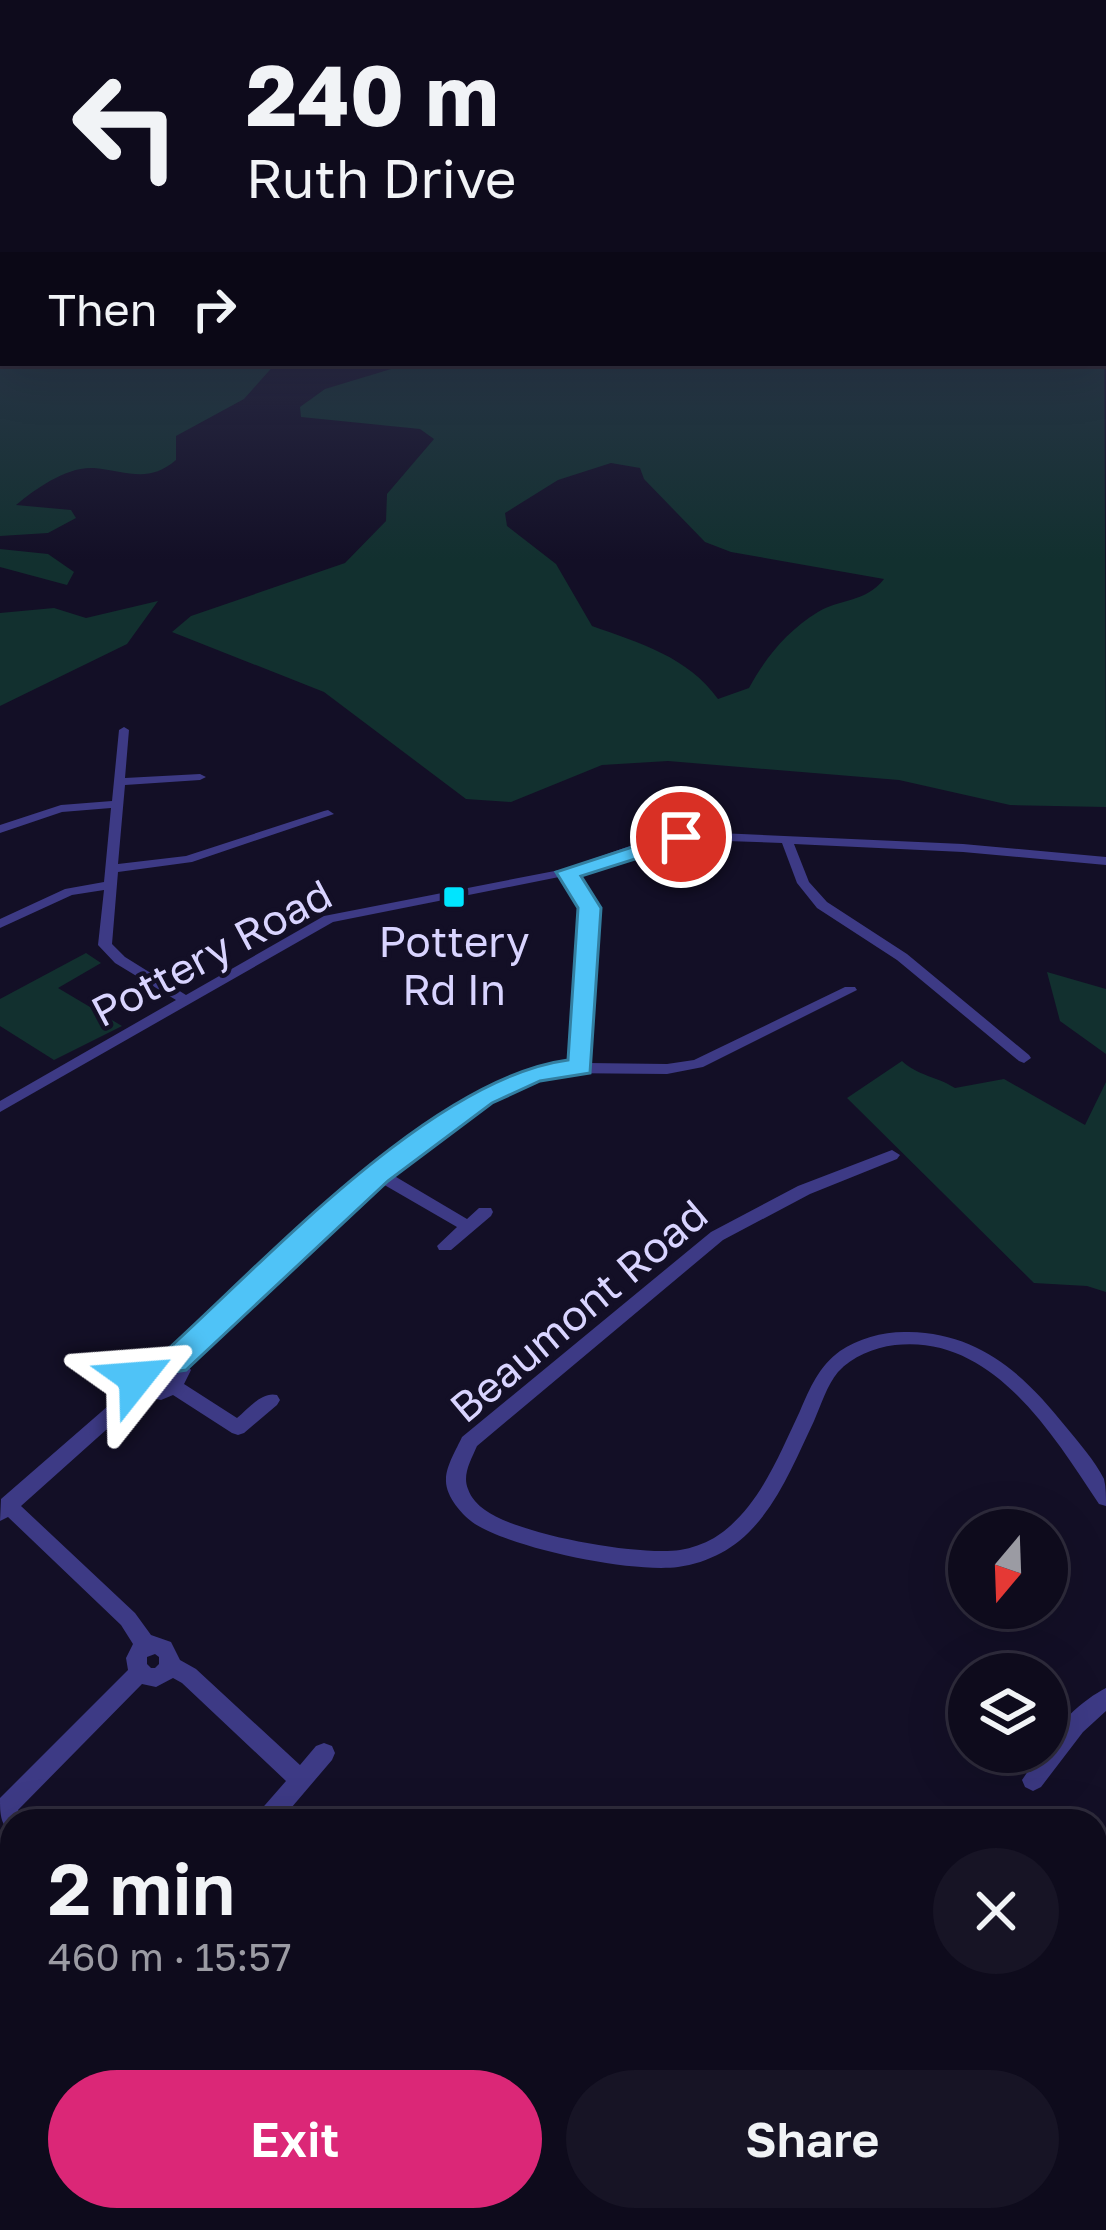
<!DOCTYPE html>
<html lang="en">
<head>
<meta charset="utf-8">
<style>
  :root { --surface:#0e0b1c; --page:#171425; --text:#f1f3f6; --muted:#9b9ba3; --line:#2e2b3b; --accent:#db2777 }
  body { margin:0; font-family:"Golos Text",sans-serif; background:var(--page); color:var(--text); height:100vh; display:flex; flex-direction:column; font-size:45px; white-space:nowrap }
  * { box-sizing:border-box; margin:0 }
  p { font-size:39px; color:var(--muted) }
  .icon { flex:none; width:66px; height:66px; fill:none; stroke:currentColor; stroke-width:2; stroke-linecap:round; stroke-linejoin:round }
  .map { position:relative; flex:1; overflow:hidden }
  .details { position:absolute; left:0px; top:1809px; width:1107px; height:423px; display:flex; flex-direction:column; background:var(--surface); border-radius:36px 36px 0 0; box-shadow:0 12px 48px #0002,0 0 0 3px var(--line) }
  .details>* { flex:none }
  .banner { position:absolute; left:0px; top:0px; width:1107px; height:366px; box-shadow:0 12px 48px #0002,0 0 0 3px var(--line); background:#0e0b1c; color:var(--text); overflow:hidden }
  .needle { width:78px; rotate:199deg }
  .controls { position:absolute; left:948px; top:1509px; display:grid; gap:24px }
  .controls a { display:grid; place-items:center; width:120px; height:120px; border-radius:50%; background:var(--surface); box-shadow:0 12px 48px #0002,0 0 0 3px var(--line); font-size:60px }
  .pin { position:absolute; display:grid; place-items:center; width:102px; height:102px; color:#fff; margin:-51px; border:6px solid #fff; border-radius:50%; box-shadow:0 3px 12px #0007 }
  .me { position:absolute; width:132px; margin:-66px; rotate:62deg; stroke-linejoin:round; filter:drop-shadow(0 0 9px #0008) }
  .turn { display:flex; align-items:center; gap:42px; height:252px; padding:0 48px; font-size:54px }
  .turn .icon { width:156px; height:156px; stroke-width:2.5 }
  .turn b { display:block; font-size:84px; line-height:102px }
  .then { display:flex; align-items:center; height:114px; padding:0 48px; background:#0003; gap:24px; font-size:45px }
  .round { display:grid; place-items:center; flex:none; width:126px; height:126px; border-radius:63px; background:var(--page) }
  .headline { display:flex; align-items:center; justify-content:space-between; height:204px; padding:0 48px }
  h1 { font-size:72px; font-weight:600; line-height:90px }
  .cta { display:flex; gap:24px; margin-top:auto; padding:24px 48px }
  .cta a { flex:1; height:138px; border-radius:72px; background:var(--accent); color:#fff; font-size:48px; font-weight:600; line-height:138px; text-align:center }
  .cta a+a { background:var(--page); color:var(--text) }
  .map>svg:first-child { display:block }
  .green { fill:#12302f; fill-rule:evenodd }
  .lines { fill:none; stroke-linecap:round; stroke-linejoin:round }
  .minor { fill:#3d3a85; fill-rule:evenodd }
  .route { fill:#4fc3f7; stroke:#337fa1; stroke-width:3 }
  .poi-dot { fill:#00e5ff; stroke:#130f26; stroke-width:4.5 }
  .labels { text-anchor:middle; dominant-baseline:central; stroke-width:9; stroke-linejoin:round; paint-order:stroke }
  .poi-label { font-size:42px; fill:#d9d4ff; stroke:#130f26 }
  .street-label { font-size:42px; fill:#d9d4ff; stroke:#130f26 }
</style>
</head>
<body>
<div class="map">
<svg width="1106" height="2230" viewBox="0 0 1106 2230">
  <rect width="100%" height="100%" fill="#130f26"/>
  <g class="green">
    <path d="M 0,248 L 3,363 L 276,363 L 244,399 L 176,436 L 176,460 C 148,484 127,471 94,468 C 67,466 35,489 16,505 L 71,510 L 76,518 L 48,533 L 0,536 Z"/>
    <path d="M 1104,248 L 1106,807 L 1010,805 L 899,780 L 668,761 L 602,765 L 511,802 L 466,799 L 324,692 L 172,632 L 191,616 L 345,563 L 386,521 L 387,494 L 434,439 L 420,429 L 301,417 L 300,407 L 325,389 L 411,363 L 1104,363 ZM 611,463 L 640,468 L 644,479 L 705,542 L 731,552 L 884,579 C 865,603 842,598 818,612 C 787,631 766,657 749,688 L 718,699 C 688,657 640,643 592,626 L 556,564 L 507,526 L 505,513 L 558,480 Z"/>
    <polygon points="0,549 48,554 74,572 67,585 0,567"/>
    <polygon points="158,601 127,644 0,706 0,613 54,608 86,618"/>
    <polygon points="86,953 101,963 58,988 122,1026 54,1060 0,1026 0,999"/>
    <polygon points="1047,972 1106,989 1106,1054 1060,1021"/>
    <path d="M 902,1061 C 918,1076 936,1076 955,1088 L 1004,1079 L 1085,1125 L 1106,1082 L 1106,1292 L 1087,1286 L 1034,1283 L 847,1098 Z"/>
  </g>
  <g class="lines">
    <g class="minor">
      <path d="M 124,727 L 129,730 L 125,778 L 200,774 L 206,777 L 200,780 L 125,785 L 118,864 L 186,856 L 324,811 L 328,810 L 334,814 L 192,862 L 118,872 L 112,944 L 125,957 L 186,995 L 324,916 L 565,869 L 644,841 L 696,832 L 963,844 L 1106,857 L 1106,865 L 963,852 L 794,844 L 809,882 L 827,902 L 907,954 L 1029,1055 L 1031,1058 L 1024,1063 L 1019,1061 L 897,960 L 817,908 L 797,883 L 782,843 L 696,840 L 650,847 L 575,874 L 595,908 L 588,1063 L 667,1064 L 694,1060 L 845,987 L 855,987 L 857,990 L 703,1067 L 667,1074 L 557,1073 L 516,1084 L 421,1148 L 391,1174 L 467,1219 L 479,1208 L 491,1208 L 493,1212 L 491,1216 L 451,1250 L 439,1250 L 437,1246 L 457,1227 L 381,1183 L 258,1291 L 185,1363 L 191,1370 L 184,1384 L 237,1418 C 248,1409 262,1391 277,1395 L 280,1400 L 277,1405 L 244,1433 L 238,1435 L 232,1433 L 173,1395 L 161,1400 L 144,1396 L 21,1506 L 135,1613 L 151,1635 L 171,1642 L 180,1660 L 196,1669 L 300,1765 L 316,1746 L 324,1743 L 332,1746 L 335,1753 L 332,1760 L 280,1821 L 255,1821 L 258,1813 L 286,1781 L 182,1683 L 173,1678 L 156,1687 L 142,1684 L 18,1810 L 23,1821 L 12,1821 L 12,1832 C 0,1826 0,1812 0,1798 L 128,1670 L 126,1658 L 133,1644 L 121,1625 L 8,1517 L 0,1521 L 1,1499 L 131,1386 L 127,1378 L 136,1362 L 169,1352 L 173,1353 L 246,1283 L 371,1175 L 372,1170 L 378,1169 L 411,1140 L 506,1078 L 556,1063 L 574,1063 L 583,908 L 564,876 L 333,922 L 0,1112 L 0,1101 L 176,1000 L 115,963 L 98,945 L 104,890 L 72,895 L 0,928 L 0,919 L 65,889 L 104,882 L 111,808 L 62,812 L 0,833 L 0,825 L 61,805 L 112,801 L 119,730 ZM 166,1367 L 172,1372 C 166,1385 161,1386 147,1383 L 145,1378 L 148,1372 ZM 155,1654 L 159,1657 L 159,1664 L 155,1668 L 151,1668 L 147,1664 L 147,1657 Z"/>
      <path d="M 892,1150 L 900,1155 L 897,1159 L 810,1194 L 723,1240 L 477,1446 C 471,1460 462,1475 468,1489 C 471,1498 478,1505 485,1510 C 519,1535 638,1556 680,1550 C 692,1548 703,1544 714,1538 C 758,1511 779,1455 800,1411 C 810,1388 819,1366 840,1351 C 859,1338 885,1331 909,1332 C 979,1333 1024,1374 1066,1427 C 1079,1443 1095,1461 1104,1479 C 1106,1487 1106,1497 1106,1506 L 1099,1504 C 1052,1433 992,1334 895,1345 C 873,1348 853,1356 838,1372 C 827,1385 821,1405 814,1421 C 792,1467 769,1528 721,1553 C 708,1560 693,1565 678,1567 C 631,1573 515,1549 475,1524 C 462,1515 445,1496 446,1479 C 446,1466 457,1448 462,1437 L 711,1232 L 798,1186 Z"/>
      <path d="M 1106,1688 L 1106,1711 L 1083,1732 L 1041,1787 L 1033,1791 L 1025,1787 L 1022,1780 L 1041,1752 L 1047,1752 C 1051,1727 1084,1699 1106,1688 Z"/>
      <polygon points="0,2104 9,2108 12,2113 12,2150 3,2146 0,2141"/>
      <polygon points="1095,2186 1106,2189 1106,2215 1095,2212"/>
      <polygon points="48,2220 75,2220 79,2230 52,2230"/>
      <polygon points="629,2220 655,2220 654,2230 628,2230"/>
    </g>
  </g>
  <linearGradient id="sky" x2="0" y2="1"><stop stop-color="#0a0815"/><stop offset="0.44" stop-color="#333752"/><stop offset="1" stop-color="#333752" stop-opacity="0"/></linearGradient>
  <rect width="1106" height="560" fill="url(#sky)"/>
  <path class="route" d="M 681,831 L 689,833 L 689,842 L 581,876 L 601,908 L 590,1073 L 540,1081 L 492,1103 L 388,1181 L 186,1370 L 156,1375 C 147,1388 141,1392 125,1387 L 120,1378 L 136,1354 L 167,1350 C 268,1258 433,1078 568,1060 L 578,908 L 556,872 Z"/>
  <rect class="poi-dot" x="442" y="885" width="24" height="24" rx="6"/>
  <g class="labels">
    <g class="poi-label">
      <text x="454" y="941">Pottery<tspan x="454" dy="48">Rd In</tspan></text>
    </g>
    <g class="street-label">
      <text transform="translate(211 952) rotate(-28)">Pottery Road</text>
      <text transform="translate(578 1310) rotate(-40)">Beaumont Road</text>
    </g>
  </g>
</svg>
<div class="controls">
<a><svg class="needle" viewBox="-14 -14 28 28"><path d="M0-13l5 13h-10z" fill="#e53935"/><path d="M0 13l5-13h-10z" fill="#9b9ba3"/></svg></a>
<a><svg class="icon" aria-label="layers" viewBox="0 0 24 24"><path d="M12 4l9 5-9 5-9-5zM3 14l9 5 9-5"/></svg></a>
</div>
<div class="pin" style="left:681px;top:837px;background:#d93025"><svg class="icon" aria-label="arrive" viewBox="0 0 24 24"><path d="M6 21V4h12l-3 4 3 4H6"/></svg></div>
<svg class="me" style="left:136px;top:1378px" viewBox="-20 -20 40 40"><path d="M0-17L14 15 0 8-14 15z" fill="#4fc3f7" stroke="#fff" stroke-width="4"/></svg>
<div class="banner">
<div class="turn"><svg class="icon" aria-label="left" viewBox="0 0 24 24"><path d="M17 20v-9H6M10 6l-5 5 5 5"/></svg><div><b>240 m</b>Ruth Drive</div></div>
<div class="then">Then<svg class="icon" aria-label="right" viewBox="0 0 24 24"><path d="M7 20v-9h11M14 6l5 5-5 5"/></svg></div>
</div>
<section class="details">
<div class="headline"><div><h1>2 min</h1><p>460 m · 15:57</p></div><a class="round"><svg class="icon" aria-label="close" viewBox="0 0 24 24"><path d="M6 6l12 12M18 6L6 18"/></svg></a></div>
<div class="cta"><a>Exit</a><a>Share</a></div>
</section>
</div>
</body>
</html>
